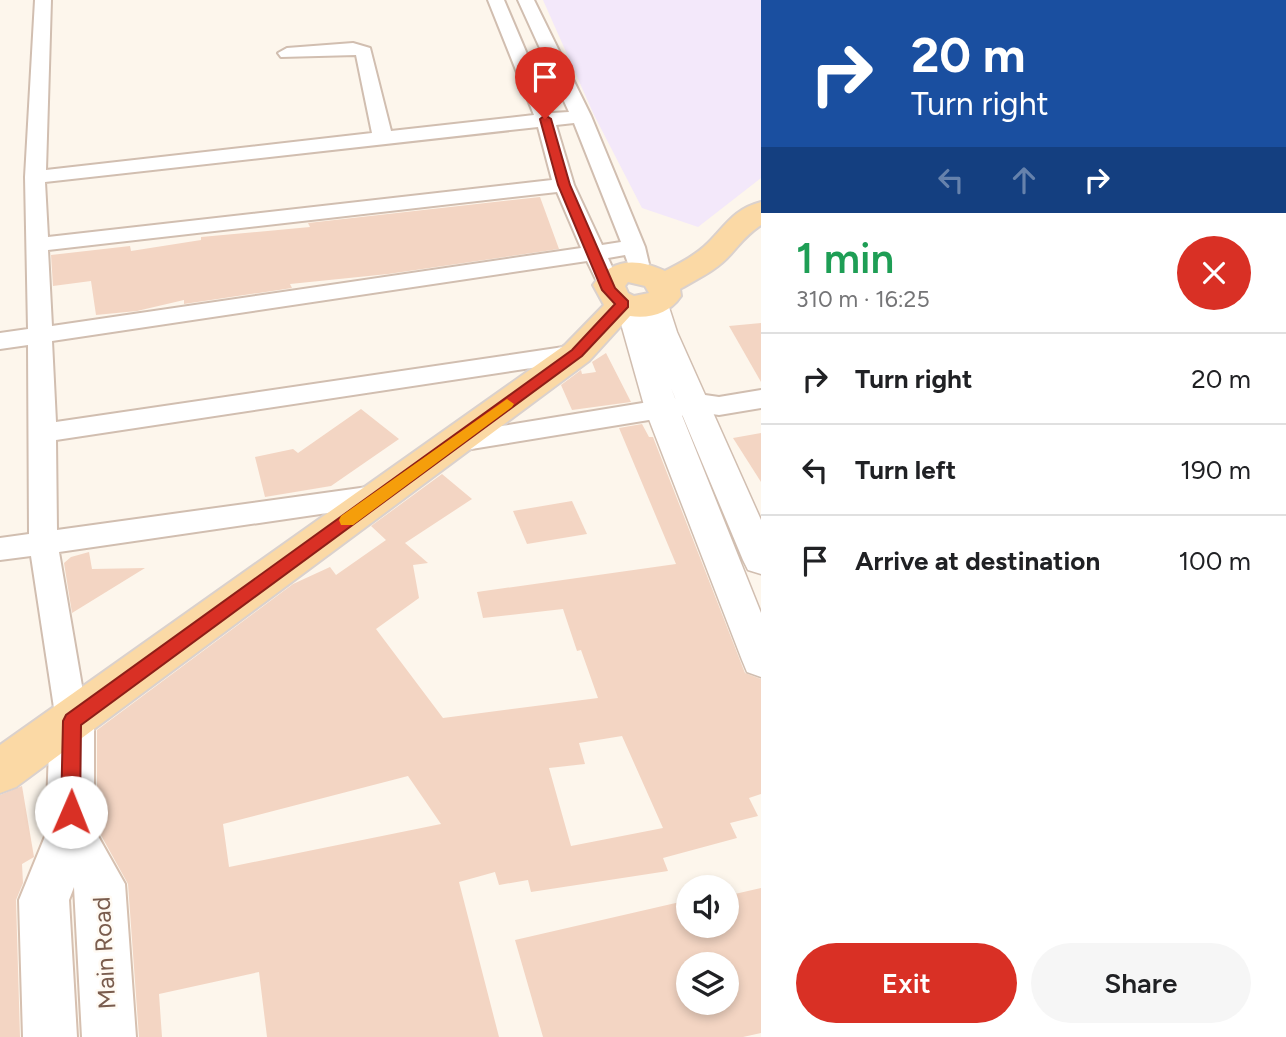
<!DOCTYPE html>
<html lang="en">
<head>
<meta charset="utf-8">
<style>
  :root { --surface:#fff; --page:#f6f6f6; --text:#202124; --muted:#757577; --line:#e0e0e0; --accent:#d93025 }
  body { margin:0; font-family:Figtree,sans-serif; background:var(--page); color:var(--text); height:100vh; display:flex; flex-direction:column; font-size:26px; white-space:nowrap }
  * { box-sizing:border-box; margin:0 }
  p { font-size:23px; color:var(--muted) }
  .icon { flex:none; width:38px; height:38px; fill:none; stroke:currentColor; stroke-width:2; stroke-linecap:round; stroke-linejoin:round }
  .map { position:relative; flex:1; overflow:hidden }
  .drawer { display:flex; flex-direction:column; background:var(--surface); width:525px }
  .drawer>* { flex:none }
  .banner { background:#1a4fa0; color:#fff; overflow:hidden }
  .controls { position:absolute; left:676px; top:875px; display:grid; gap:14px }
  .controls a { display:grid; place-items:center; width:63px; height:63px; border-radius:50%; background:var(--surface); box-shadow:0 4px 10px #0003; font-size:35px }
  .pin { position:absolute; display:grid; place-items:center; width:60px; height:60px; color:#fff; margin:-72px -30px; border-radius:50% 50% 50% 0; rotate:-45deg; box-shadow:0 0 7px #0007 }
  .pin .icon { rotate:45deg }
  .me { position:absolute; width:77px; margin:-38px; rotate:1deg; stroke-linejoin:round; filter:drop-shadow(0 0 5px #0008) }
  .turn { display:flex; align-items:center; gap:24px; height:147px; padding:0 35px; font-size:32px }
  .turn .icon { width:91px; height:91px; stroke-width:2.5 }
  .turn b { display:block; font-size:49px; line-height:60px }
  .lanes { display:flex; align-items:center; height:66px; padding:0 35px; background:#0003; justify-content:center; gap:35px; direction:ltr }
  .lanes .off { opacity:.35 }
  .round { display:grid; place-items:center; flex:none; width:74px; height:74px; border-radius:37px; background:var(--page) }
  .overview { display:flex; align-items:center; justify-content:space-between; height:119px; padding:0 35px }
  h1 { font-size:42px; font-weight:600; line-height:52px; color:#1e9e55 }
  .action { display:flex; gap:14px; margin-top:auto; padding:14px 35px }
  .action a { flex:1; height:80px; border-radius:42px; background:var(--accent); color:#fff; font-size:28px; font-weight:600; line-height:80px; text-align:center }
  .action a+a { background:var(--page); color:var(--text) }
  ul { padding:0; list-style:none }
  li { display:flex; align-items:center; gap:21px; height:91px; padding:0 35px; border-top:2px solid var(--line) }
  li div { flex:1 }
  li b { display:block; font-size:26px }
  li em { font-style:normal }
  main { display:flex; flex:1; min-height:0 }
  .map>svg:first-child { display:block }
  .education { fill:#f3e8fa }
  .building { fill:#f3d5c3; fill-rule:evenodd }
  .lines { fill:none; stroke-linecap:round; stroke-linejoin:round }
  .minor-casing { stroke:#d1beb0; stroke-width:4 }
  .tertiary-casing { stroke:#d1beb0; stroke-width:3 }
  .secondary-casing { stroke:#d6c0b0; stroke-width:4 }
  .primary-casing { stroke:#dad1cd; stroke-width:4 }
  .minor { fill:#fff; fill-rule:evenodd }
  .tertiary { fill:#fff; fill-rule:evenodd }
  .secondary { fill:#fff; fill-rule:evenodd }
  .primary { fill:#fbd9a5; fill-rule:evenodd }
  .route { fill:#d93025; stroke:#8d1f18; stroke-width:2 }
  .slow { fill:#f59e0b }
  .labels { text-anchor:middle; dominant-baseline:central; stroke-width:5; stroke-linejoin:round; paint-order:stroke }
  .near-street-label { font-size:24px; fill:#7a5c4d; stroke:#fffaf3 }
</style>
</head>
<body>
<main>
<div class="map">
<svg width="761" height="1037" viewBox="0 0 761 1037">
  <rect width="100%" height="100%" fill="#fdf6ec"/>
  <polygon class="education" points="543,0 761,0 761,178 698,227 642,208 594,115"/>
  <g class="building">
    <polygon points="540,197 559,249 388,274 290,284 292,288 184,304 184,300 137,311 96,315 91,281 53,286 51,255 130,246 131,251 201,240 201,237 310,227 308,223"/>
    <polygon points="761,323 761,382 729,326"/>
    <polygon points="606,353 631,402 572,410 561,385 581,370 582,374 596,372 592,362"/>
    <polygon points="361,409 399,439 331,486 265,497 255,457 293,449 298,453"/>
    <path d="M 642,424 L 649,437 L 653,437 L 745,673 L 761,679 L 761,794 L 749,798 L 758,816 L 730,823 L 737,838 L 663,858 L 668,871 L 531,892 L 528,880 L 499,885 L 495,872 L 459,882 L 499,1037 L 267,1037 L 259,972 L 159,994 L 162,1037 L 139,1037 L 128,884 L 97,828 L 97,730 L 293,584 L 330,567 L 336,575 L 386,540 L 371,526 L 442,474 L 472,499 L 405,543 L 428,563 L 413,565 L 419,598 L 376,629 L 443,718 L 598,698 L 581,650 L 577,651 L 563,609 L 483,618 L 477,592 L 676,564 L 619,428 ZM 622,736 L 663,828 L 571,846 L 549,768 L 585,764 L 579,743 ZM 408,776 L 441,824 L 229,867 L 223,824 Z"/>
    <polygon points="761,433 761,482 733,438"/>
    <polygon points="572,501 587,534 527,544 513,511"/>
    <polygon points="89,552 92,569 145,568 72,613 64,563 71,557"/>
    <polygon points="22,786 34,857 22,864 23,883 16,900 20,1037 0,1037 0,795"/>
    <path d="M 761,888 L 761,1033 L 743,1037 L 543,1037 L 515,940 L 680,902 L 688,903 L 688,926 L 726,926 L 726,896 ZM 688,964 L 726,964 L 726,1003 L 688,1003 Z"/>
  </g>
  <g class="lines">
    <g class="minor-casing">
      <g id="minor">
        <path d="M 35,0 L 51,0 L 46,170 L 372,133 L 356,55 L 281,57 L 278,53 L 287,48 L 353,43 L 370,48 L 391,131 L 534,115 L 488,0 L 504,0 L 552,113 L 569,112 L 518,0 L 534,0 L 591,116 L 645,247 L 649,264 L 646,269 L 630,269 L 625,255 L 608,258 L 620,285 L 617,290 L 601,290 L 587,261 L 52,341 L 56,422 L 577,345 L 586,347 L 589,353 L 586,359 L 577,361 L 56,440 L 57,530 L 382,485 L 392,488 L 396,495 L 392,502 L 382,505 L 59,552 L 88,721 L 83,731 L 72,735 L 61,731 L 56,721 L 31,556 L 0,560 L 0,538 L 29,534 L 28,345 L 0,349 L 0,333 L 28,329 L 25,177 ZM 574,123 L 621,242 L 602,245 L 574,185 L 556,125 ZM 538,127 L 552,180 L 48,237 L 45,182 ZM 557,192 L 581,248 L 52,326 L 48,250 Z"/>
        <polygon points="761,390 761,408 719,415 705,413 661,418 453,452 444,450 440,443 444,436 453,434 661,400 705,395 719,397"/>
      </g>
    </g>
    <g class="tertiary-casing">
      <polygon id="tertiary" points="656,296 666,298 677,332 761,520 761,574 748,570 743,560 671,388 761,613 761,677 747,672 742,660 645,409 616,306 621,299 631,297 643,302 646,298"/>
    </g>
    <g class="secondary-casing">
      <polygon id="secondary" points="72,701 88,707 94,721 94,829 125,884 136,1037 82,1037 74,887 69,900 77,1037 23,1037 19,900 46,834 50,721 56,707"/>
    </g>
    <g class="primary-casing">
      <path id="primary" d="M 761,202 L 761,225 C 745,236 742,242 730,255 C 717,270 697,279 680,289 L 681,296 C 670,313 650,319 630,316 L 589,361 L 16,787 L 0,793 L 0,745 L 565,345 L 604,305 L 593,285 C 611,258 637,258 665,271 C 680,263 696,255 708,243 C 726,225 734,209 761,202 ZM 628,282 L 645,286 L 649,293 L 634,296 L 628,293 L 625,286 Z"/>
    </g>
    <use href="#minor" class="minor"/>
    <use href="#tertiary" class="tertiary"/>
    <use href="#secondary" class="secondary"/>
    <use href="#primary" class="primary"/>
  </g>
  <polygon class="route" points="545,115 551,119 570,185 615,288 628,301 628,307 582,356 81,725 80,812 77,818 71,821 64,818 61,812 63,721 66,715 572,350 615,304 602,290 558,185 540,119"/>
  <polygon class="slow" points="507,399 514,404 512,407 353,525 341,525 339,520 341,516"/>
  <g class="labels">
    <g class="near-street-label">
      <text transform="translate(104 953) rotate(-93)">Main Road</text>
    </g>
  </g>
</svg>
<div class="controls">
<a><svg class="icon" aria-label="sound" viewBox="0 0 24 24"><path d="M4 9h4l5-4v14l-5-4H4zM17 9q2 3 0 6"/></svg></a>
<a><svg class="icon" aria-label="layers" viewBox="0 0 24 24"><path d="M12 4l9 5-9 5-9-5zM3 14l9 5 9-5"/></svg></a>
</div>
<div class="pin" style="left:545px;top:119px;background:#d93025"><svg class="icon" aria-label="arrive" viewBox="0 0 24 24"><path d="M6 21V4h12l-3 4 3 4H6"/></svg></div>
<svg class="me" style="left:71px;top:812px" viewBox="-20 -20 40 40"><circle r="19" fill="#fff"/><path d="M0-13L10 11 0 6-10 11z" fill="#d93025"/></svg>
</div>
<section class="drawer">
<div class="banner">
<div class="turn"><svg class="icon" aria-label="right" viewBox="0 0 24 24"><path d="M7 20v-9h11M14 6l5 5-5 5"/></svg><div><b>20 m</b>Turn right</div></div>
<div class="lanes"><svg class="icon off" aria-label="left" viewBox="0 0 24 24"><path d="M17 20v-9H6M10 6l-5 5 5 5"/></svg><svg class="icon off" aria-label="ahead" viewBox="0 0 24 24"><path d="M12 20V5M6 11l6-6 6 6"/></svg><svg class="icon" aria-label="right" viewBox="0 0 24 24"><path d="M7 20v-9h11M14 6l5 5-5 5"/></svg></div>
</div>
<div class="overview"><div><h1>1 min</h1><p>310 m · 16:25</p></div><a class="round" style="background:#d93025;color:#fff"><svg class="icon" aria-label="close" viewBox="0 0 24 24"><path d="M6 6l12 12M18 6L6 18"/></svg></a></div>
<ul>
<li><svg class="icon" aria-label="right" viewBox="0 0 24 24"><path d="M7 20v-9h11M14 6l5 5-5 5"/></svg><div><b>Turn right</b></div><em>20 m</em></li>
<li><svg class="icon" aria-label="left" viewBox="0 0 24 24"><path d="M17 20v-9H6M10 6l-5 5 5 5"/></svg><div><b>Turn left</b></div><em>190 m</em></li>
<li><svg class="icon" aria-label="arrive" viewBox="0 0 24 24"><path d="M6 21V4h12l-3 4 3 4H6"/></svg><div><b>Arrive at destination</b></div><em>100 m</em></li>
</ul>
<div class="action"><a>Exit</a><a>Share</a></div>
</section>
</main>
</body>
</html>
